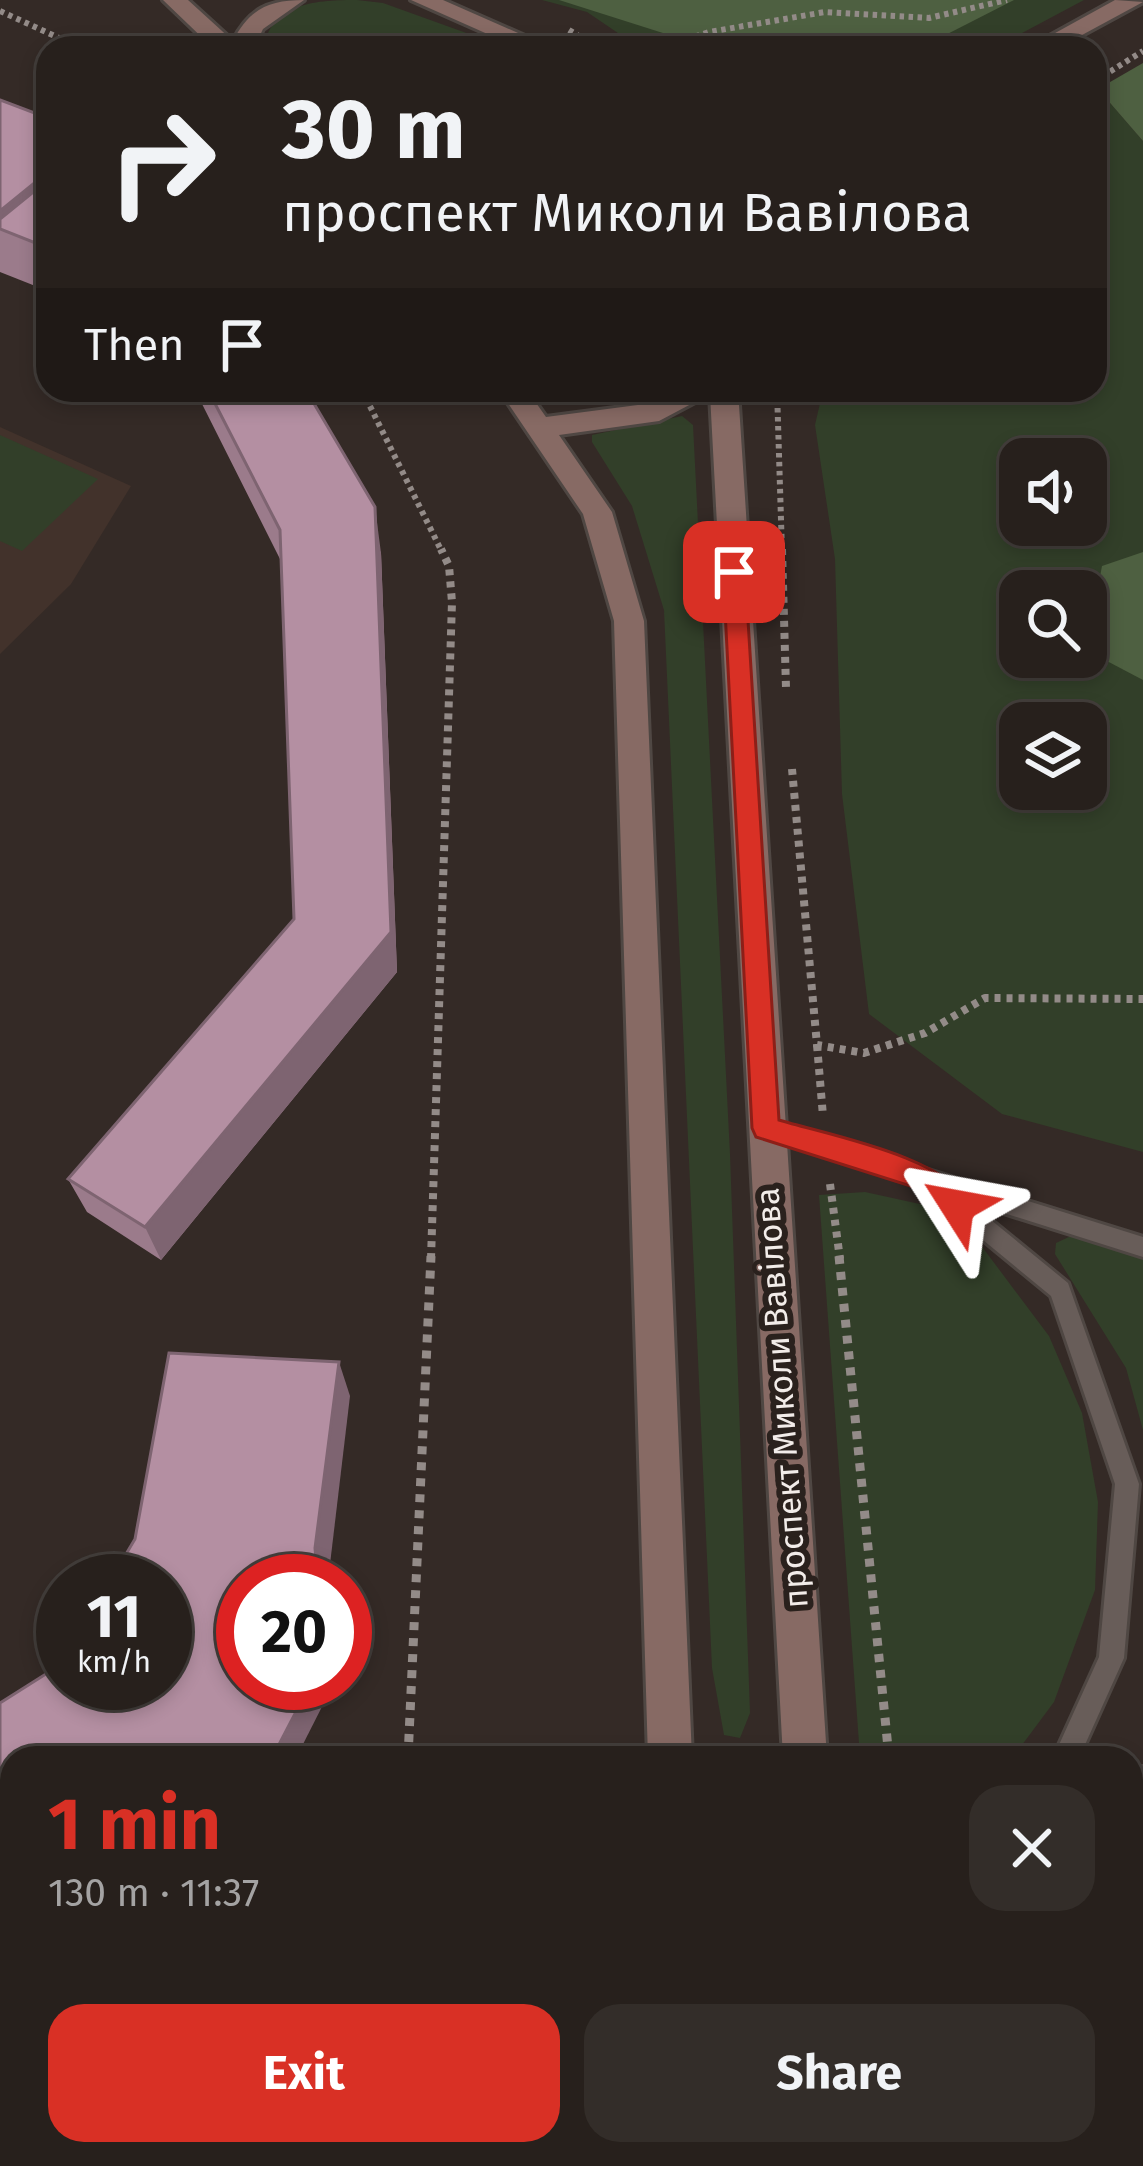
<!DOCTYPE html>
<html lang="en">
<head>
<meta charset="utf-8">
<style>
  :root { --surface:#27201c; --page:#332d29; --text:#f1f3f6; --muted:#a4a3a3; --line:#433e3b; --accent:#d93025 }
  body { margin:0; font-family:"Fira Sans",sans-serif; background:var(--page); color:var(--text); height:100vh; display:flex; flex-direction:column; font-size:45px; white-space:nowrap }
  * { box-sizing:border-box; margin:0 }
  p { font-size:39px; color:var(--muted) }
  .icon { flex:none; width:66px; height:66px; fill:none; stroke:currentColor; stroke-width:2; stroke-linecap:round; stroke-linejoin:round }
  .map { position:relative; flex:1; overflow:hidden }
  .drawer { position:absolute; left:0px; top:1746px; width:1143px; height:420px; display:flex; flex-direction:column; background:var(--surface); border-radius:36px 36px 0 0; box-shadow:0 6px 18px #0003,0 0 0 3px var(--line) }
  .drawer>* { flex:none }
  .banner { position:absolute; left:36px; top:36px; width:1071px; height:366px; border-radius:36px; box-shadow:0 6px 18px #0003,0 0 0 3px var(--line); background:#27201c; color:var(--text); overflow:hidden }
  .fabs { position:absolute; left:999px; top:438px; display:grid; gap:24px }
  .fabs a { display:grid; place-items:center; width:108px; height:108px; border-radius:24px; background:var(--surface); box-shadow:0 6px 18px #0003,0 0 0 3px var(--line); font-size:60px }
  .speed { position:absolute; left:36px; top:1554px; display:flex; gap:24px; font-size:60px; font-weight:700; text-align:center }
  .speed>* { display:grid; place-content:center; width:156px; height:156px; border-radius:50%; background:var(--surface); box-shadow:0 6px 18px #0003,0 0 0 3px var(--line); line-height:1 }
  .speed small { font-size:30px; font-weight:400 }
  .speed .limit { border:18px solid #d22; background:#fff; color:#111 }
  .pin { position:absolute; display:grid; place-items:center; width:102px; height:102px; color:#fff; margin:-51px; border-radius:24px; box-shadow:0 6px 18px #0006 }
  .me { position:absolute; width:132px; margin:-66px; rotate:304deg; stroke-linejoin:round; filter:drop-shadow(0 0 9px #0008) }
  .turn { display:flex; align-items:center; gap:42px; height:252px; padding:0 48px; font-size:54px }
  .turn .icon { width:156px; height:156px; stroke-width:2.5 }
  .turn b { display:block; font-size:84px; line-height:102px }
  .then { display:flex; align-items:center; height:114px; padding:0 48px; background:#0003; gap:24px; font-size:45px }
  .round { display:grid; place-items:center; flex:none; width:126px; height:126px; border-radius:36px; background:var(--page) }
  .headline { display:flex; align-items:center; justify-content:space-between; height:204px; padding:0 48px }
  h1 { font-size:72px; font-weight:700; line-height:90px; color:var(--accent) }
  .cta { display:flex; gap:24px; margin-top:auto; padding:24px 48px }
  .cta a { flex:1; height:138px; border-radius:36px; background:var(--accent); color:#fff; font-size:48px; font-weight:700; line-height:138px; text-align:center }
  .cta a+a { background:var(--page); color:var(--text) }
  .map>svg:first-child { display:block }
  .built { fill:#42322b }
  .green { fill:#323f29; fill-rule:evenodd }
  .forest { fill:#4e6041 }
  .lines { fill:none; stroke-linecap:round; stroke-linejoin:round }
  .lane-casing { stroke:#4f4743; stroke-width:6 }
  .secondary-casing { stroke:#4f4743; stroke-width:6 }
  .path-far2 { stroke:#938b88; stroke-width:6; stroke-dasharray:4.5 4.5; stroke-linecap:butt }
  .path-far1 { stroke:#938b88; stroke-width:8; stroke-dasharray:6 6; stroke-linecap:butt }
  .path { stroke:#938b88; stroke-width:9; stroke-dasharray:8 8; stroke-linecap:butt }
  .lane { fill:#685d59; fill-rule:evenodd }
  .secondary { fill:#876a64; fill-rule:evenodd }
  .wall { fill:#9b7b8b }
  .shaded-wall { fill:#7e6471 }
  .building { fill:#b48fa2; stroke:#7e6471; stroke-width:3 }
  .route { fill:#d93025; stroke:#8d1f18; stroke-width:3 }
  .labels { text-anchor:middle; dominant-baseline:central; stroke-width:12; stroke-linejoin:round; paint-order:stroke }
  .street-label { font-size:33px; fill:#f2ece9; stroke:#2a211d }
</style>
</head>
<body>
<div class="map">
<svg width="1143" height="2166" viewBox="0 0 1143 2166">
  <rect width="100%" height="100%" fill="#342a26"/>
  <polygon class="built" points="0,427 131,486 71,584 0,654"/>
  <g class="green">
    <path d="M 357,0 L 383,3 L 508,48 L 264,48 C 270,2 319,0 357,0 Z"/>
    <polygon points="542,0 1084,0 994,48 640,48 587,12"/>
    <path d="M 1098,89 L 1143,141 L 1143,1152 L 1002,1114 L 869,1014 L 842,794 L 835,559 L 815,425 L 823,390 L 1095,390 ZM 1020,459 L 1086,459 L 1086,525 L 1020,525 ZM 1020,591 L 1086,591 L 1086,657 L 1020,657 ZM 1020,723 L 1086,723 L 1086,789 L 1020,789 Z"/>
    <polygon points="682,416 693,425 730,1154 750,1713 740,1738 724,1735 712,1668 664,610 632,506 592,442 592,435"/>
    <polygon points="0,435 98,479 22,551 0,541"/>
    <polygon points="865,1192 929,1206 980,1244 1049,1336 1082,1413 1098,1502 1095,1590 1054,1702 1019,1749 999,1758 868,1758 859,1743 819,1195"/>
    <polygon points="1071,1236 1143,1255 1143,1430 1126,1368 1055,1254 1056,1243"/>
  </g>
  <g class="forest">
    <polygon points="559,0 1014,0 920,48 723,48 707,47"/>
    <polygon points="1143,63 1143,141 1098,89"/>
    <polygon points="1143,552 1143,680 1086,650 1102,566"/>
  </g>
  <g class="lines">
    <g class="lane-casing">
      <g id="lane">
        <polygon points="765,1119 1143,1237 1143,1257 969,1202 1068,1283 1139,1484 1124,1658 1079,1758 1053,1758 1099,1657 1115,1484 1051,1296 916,1185 757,1135 754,1128 757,1121"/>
        <polygon points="1143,1767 1143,1793 1131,1796 1131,1770"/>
      </g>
    </g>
    <g class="secondary-casing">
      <g id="secondary">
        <path d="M 163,0 L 188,0 L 233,41 C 249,9 269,0 304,0 L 263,29 L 254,48 L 213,48 Z"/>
        <polygon points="411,0 443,0 552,48 519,48"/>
        <polygon points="1115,0 1143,2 1058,48 1028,48"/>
        <polygon points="499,390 527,390 546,417 653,403 677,390 738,390 827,1758 783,1758 710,394 659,421 559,435 612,512 644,621 692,1758 648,1758 614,621 583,514"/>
        <rect x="643" y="2154" width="48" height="12"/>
        <rect x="785" y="2154" width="48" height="12"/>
      </g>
    </g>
    <g class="path-far2">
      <polyline points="0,11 81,48"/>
      <polyline points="569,30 598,48"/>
      <polyline points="661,48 709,32 825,12 929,18 1007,0"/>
      <polyline points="1095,81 1143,51"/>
      <polyline points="362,390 442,552"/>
      <polyline points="777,390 782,552"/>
    </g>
    <g class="path-far1">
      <polyline points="782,549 786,688"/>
      <polyline points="792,769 817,1045 864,1053 925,1033 985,998 1143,999"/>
      <polyline points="817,1045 823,1116"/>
      <polyline points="830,1184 840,1259"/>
      <polyline points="431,1259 452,602 449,566 441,549"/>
    </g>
    <g class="path">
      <polyline points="839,1256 889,1758"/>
      <polyline points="408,1758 431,1256"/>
      <polyline points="903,2154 903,2166"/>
      <polyline points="379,2166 380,2154"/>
    </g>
    <use href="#lane" class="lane"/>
    <use href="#secondary" class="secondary"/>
  </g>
  <g class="wall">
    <polygon points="0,100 48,118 48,291 0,272"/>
    <polygon points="195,390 306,390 381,553 397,972 161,1260 87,1212 68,1179 294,919 281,561"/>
  </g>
  <g class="shaded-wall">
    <polygon points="48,172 48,240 0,229 0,211"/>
    <polygon points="375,507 381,553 397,972 161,1260 145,1227 391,932"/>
    <polygon points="339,1362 350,1396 328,1581 318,1581 315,1548"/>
    <polygon points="311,1683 334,1683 296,1758 272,1758"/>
    <polygon points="12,1938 12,1966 0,1974 0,1946"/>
  </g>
  <g class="building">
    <polygon points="0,100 48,118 48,172 0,211"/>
    <polygon points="48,180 48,248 0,229 0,219"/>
    <polygon points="208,390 306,390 375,507 391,932 145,1227 68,1179 294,919 280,530"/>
    <polygon points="169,1353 339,1362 315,1548 318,1581 243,1581 243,1683 311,1683 272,1758 12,1758 12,1938 0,1946 0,1703 57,1667 63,1658 63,1683 165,1683 165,1581 110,1581 135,1539"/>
    <polygon points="73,2154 335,2154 328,2166 66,2166"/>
  </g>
  <path class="route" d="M 734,564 L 745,572 L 779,1120 C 828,1135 949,1157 971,1206 L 967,1215 L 957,1219 L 914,1187 L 756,1137 L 752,1128 L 723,572 Z"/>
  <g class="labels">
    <g class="street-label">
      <text transform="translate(782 1398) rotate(-94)">проспект Миколи Вавілова</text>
    </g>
  </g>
</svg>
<div class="fabs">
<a><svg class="icon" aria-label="sound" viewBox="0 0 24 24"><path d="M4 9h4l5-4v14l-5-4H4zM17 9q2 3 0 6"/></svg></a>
<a><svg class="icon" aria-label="search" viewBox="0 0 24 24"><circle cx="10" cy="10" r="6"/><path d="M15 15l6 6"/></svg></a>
<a><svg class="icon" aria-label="layers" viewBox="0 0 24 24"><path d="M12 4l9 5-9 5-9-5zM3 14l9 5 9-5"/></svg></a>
</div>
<div class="speed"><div>11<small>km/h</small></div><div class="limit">20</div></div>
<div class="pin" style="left:734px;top:572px;background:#d93025"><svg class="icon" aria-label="arrive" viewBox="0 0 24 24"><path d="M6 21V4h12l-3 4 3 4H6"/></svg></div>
<svg class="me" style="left:957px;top:1206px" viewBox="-20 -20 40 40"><path d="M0-17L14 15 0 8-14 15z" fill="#d93025" stroke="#fff" stroke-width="4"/></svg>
<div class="banner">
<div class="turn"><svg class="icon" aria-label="right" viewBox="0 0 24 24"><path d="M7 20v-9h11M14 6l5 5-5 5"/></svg><div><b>30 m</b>проспект Миколи Вавілова</div></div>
<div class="then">Then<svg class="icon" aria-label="arrive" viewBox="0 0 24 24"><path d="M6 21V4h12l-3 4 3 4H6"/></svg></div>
</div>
<section class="drawer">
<div class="headline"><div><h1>1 min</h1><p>130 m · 11:37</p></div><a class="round"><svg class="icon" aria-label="close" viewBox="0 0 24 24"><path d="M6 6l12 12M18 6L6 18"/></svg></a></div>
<div class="cta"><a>Exit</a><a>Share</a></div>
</section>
</div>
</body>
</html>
